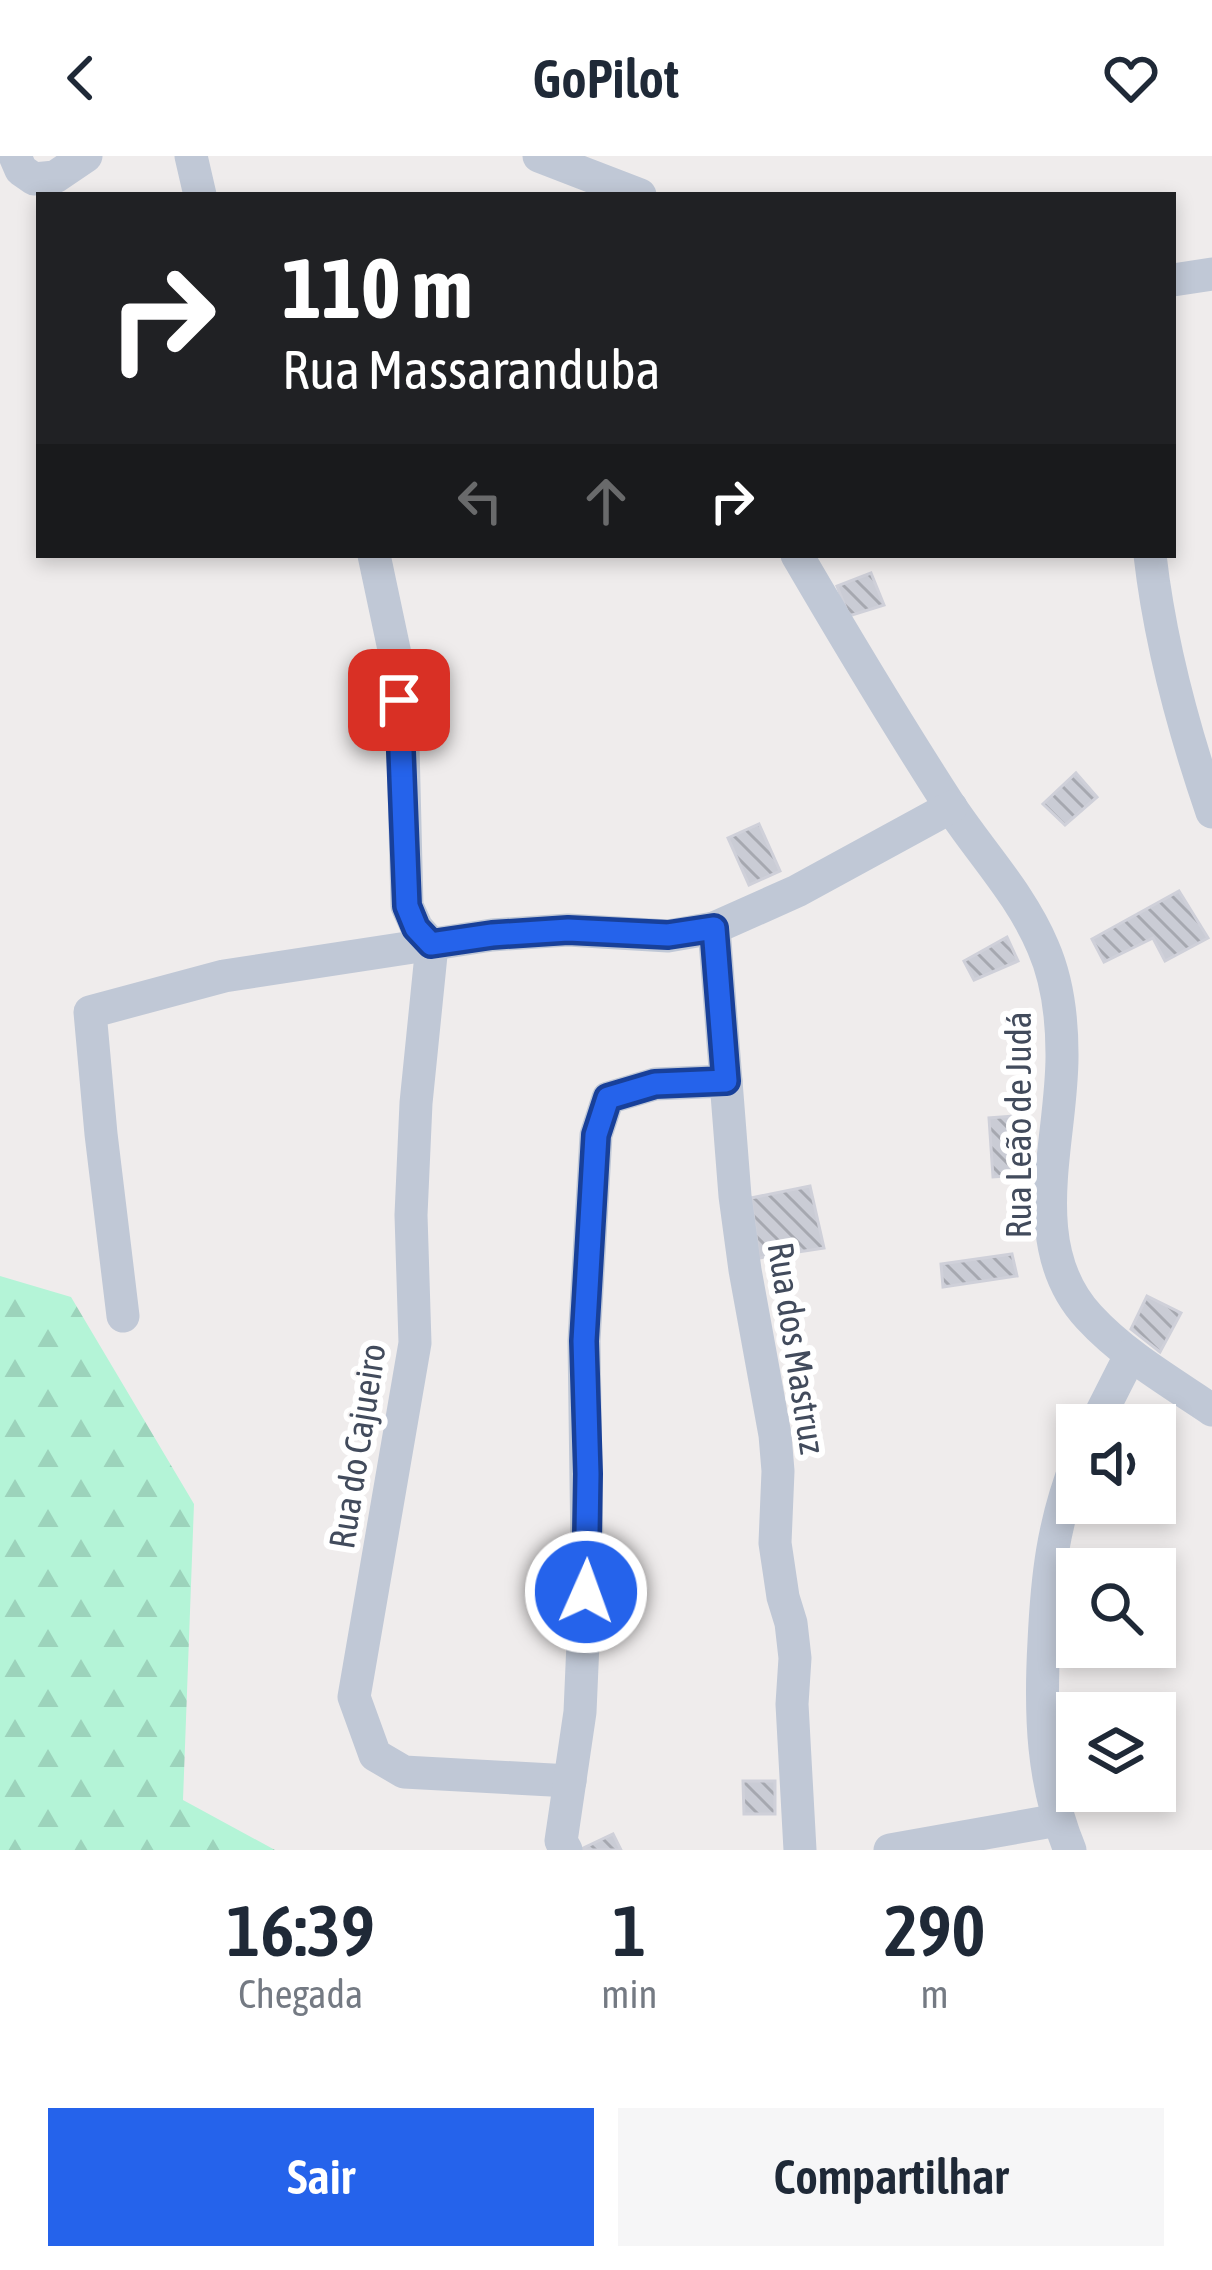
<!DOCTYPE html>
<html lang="pt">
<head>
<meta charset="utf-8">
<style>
  :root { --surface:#fff; --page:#f6f6f7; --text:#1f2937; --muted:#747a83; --accent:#2563eb }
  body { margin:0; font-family:"Asap Condensed",sans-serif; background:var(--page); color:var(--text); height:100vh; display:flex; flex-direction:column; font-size:45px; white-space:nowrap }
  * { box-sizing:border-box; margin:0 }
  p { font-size:39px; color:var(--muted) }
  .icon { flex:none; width:66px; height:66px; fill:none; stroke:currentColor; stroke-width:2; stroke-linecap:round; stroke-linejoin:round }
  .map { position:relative; height:1694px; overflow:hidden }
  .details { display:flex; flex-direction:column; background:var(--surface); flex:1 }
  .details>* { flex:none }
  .banner { position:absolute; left:36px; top:36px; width:1140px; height:366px; border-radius:0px; box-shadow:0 6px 18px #0003; background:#202124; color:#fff; overflow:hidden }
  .tools { position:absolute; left:1056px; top:1248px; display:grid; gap:24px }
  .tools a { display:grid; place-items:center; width:120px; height:120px; border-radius:0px; background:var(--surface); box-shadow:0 6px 18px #0003; font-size:60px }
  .pin { position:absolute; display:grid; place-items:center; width:102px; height:102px; color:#fff; margin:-51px; border-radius:24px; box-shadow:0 6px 18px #0006 }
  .me { position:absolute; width:132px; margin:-66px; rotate:2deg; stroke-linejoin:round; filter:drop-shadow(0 0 9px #0008) }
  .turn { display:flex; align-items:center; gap:42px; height:252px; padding:0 48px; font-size:54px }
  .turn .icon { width:156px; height:156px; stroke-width:2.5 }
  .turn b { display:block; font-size:84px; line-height:102px }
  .lanes { display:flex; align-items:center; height:114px; padding:0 48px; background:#0003; justify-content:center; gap:60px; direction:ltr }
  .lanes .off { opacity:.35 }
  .eta { display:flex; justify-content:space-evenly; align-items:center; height:204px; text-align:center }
  .eta b { font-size:72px; font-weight:600; line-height:84px }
  .cta { display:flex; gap:24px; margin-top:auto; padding:24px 48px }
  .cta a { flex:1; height:138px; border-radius:0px; background:var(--accent); color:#fff; font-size:48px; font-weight:600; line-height:138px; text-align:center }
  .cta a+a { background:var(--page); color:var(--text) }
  header { display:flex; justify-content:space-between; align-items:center; height:156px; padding:0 48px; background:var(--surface); font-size:54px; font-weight:600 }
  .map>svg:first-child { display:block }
  .forest { fill:url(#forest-firs) }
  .building { fill:url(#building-back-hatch); stroke:#cfd0d9; stroke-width:3 }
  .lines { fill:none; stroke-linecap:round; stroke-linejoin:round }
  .street { stroke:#c0c8d6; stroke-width:33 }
  .route-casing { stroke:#184099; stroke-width:30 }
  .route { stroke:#2563eb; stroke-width:21 }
  .labels { text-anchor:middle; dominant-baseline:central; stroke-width:12; stroke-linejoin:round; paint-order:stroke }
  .street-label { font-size:36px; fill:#424b5c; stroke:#fff }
</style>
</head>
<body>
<header><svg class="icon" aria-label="back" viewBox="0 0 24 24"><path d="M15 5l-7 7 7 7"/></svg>GoPilot<svg class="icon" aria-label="heart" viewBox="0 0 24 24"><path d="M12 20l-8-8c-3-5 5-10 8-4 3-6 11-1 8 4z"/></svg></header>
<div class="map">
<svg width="1212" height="1694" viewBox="0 0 1212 1694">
  <defs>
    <pattern id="forest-firs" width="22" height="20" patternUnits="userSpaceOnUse" patternTransform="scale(3)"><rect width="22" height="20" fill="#b4f4d7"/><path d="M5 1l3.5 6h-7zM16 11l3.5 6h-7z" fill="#9cd3bb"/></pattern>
    <pattern id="building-back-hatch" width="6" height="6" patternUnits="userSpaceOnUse" patternTransform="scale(3)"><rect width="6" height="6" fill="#caccd5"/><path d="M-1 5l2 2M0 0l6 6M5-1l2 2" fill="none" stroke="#a6a8b0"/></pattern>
  </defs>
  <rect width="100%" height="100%" fill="#efecec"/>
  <polygon class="forest" points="0,1120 71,1141 194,1348 183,1644 275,1694 0,1694"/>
  <g class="building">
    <polygon points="871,417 884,449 849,460 837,430"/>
    <polygon points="1076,617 1097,641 1065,669 1043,648"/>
    <polygon points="759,668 780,715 749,729 728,682"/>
    <polygon points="1179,735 1208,782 1165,805 1153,782 1104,806 1092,783"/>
    <polygon points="1007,781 1018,805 974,824 964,805"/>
    <polygon points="1029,959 1034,1018 993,1021 989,962"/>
    <polygon points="810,1030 824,1092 759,1102 751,1042"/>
    <polygon points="1012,1098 1017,1120 943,1131 941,1108"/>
    <polygon points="1147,1140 1181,1157 1160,1196 1131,1173"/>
    <polygon points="743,1625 775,1625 775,1658 744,1658"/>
    <polygon points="613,1678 621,1694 579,1694"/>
  </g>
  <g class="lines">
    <g class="street">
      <polyline points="15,0 21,14 34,23 55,21 86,0"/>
      <polyline points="191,0 200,39"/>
      <polyline points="539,0 640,39"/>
      <polyline points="1173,124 1212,118"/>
      <polyline points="374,399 395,498 403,590 407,750 417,772 432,789"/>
      <path d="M 797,399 C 846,483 896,566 948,647 C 980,696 1021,738 1043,791 C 1057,823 1062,863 1062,898 C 1063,983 1022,1089 1089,1161 C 1124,1199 1169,1225 1212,1254"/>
      <path d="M 1150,399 C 1160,487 1183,572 1212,656"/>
      <polyline points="714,772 735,1040 745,1114 775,1279 778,1315 775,1387 783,1441 791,1467 795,1502 792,1548 800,1694"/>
      <polyline points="432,789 416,947 411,1059 415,1187 354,1541 375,1599 404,1616 570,1625"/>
      <polyline points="123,1160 101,978 90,856 224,820 492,779 568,774 668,780 714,772 797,735 951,651"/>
      <polyline points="1095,1269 1130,1200"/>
      <polyline points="566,1694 561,1685 580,1556 587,1395 584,1185 596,979 608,942 655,928 726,925"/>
      <polyline points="890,1694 1058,1664"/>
      <path d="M 1070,1694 C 1042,1627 1040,1558 1044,1486 C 1047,1420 1053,1368 1077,1306"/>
    </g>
  </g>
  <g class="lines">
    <g class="route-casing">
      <polyline id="route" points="399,544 407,750 416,772 431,788 492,779 568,774 668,779 714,772 726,925 655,928 608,942 596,979 584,1185 588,1318 586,1436"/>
    </g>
    <use href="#route" class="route"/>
  </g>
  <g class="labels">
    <g class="street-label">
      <text transform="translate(1018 969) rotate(-90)">Rua Leão de Judá</text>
      <text transform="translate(797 1192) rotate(81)">Rua dos Mastruz</text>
      <text transform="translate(357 1290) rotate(-81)">Rua do Cajueiro</text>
    </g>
  </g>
</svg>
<div class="tools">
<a><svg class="icon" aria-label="sound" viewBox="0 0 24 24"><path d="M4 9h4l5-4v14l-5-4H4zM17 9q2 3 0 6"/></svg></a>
<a><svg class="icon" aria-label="search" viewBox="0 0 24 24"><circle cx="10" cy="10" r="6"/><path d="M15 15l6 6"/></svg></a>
<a><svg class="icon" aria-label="layers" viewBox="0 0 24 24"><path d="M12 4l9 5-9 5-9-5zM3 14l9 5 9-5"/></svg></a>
</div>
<div class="pin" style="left:399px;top:544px;background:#d93025"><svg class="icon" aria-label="arrive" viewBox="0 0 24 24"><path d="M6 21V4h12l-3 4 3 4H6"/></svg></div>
<svg class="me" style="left:586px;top:1436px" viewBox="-20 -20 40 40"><circle r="17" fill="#2563eb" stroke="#fff" stroke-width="3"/><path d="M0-11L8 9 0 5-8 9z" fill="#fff"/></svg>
<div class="banner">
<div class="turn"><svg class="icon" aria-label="right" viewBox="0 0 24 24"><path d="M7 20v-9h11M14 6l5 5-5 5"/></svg><div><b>110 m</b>Rua Massaranduba</div></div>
<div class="lanes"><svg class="icon off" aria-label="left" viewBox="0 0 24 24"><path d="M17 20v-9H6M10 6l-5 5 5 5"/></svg><svg class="icon off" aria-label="ahead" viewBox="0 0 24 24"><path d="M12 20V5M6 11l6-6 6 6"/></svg><svg class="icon" aria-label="right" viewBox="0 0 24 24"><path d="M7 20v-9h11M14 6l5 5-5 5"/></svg></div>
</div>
</div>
<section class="details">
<div class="eta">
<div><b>16:39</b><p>Chegada</p></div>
<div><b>1</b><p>min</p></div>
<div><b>290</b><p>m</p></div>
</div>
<div class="cta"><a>Sair</a><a>Compartilhar</a></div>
</section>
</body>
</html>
